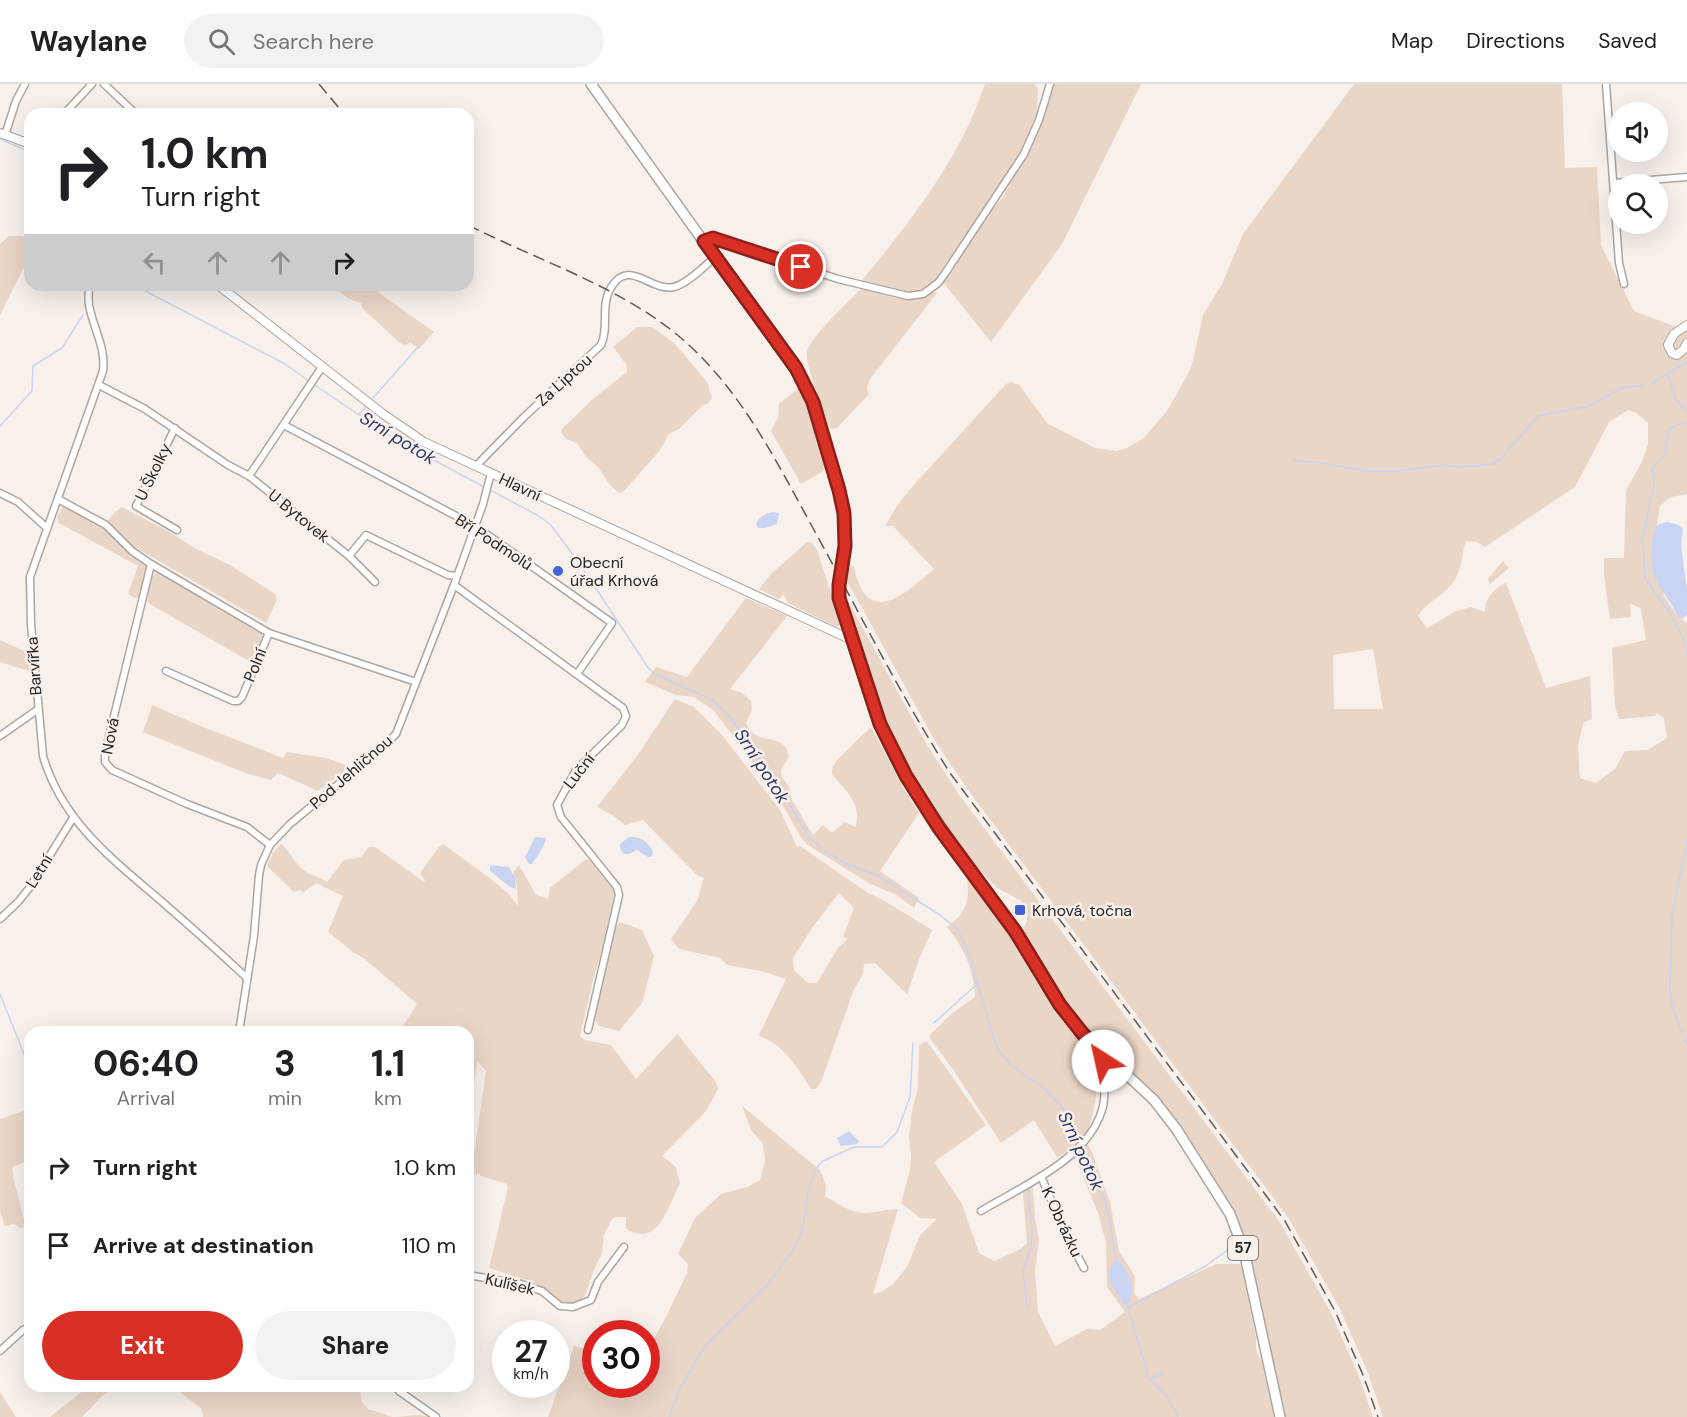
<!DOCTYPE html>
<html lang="en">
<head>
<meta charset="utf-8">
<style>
  :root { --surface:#fff; --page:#f2f2f2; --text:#202124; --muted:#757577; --line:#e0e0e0; --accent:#d93025 }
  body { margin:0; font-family:"DM Sans",sans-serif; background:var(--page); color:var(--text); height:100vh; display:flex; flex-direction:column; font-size:22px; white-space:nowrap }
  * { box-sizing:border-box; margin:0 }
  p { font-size:20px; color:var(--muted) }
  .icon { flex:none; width:33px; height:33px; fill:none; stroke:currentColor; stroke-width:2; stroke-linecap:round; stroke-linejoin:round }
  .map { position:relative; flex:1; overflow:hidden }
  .side { position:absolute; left:24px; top:942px; width:450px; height:366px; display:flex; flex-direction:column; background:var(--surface); border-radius:18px; box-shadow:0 6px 24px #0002 }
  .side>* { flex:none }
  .guide { position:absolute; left:24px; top:24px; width:450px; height:183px; border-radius:18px; box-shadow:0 6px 24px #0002; background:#fff; color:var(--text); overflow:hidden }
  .tools { position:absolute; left:1608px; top:18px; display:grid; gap:12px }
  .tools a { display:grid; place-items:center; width:60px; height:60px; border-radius:50%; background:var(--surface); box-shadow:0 6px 24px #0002; font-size:30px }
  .speed { position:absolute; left:492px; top:1236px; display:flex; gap:12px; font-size:30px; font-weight:700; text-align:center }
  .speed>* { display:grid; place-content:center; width:78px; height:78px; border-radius:50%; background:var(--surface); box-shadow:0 6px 24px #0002; line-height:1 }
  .speed small { font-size:15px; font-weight:400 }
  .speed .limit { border:9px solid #d22; background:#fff; color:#111 }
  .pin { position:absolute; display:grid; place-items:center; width:51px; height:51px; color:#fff; margin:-26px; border:3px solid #fff; border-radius:50%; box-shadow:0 2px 6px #0007 }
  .me { position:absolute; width:66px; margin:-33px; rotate:325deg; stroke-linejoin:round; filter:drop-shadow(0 0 4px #0008) }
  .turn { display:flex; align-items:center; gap:21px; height:126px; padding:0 18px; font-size:27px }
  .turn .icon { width:78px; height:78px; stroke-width:2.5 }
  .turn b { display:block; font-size:42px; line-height:51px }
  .lanes { display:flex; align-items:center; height:57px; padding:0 18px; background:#0003; justify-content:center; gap:30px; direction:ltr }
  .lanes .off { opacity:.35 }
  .eta { display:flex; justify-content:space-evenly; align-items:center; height:102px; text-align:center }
  .eta b { font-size:36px; font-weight:700; line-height:42px }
  .primary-button { display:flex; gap:12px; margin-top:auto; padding:12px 18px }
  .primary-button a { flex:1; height:69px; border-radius:36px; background:var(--accent); color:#fff; font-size:24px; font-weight:700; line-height:69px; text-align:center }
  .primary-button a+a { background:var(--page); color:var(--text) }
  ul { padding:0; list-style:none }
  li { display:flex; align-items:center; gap:18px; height:78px; padding:0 18px }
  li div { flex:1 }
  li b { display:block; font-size:22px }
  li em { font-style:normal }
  header { display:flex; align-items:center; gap:36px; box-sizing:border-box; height:84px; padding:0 30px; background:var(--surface); border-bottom:2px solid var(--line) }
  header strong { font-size:28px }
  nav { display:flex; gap:33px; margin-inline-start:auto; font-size:21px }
  .search { width:420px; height:54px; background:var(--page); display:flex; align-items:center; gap:15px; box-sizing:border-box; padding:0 21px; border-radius:33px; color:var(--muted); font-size:22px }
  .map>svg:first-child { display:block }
  .green { fill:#ead6c7; fill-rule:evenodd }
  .water { fill:#c9d4f2 }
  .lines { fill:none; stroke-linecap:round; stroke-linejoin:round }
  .stream { stroke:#c9d4f2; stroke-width:1.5 }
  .minor-casing { stroke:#aca6a1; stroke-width:9 }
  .tertiary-casing { stroke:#aca6a1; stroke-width:10 }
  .primary-casing { stroke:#aca6a1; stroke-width:12 }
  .minor { stroke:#fff; stroke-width:6 }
  .tertiary { stroke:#fff; stroke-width:8 }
  .primary { stroke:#fff; stroke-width:9 }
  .rail { stroke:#5e5b58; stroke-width:1.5; stroke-dasharray:12 6; stroke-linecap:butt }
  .route-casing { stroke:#8d1f18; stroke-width:15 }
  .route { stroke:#d93025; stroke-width:10 }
  .poi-dot { fill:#4663d6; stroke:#f7f0eb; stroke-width:2 }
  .labels { text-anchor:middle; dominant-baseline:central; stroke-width:5; stroke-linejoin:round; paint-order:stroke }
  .shield { fill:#f7f0eb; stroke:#65625f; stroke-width:1.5 }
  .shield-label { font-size:15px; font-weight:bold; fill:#272523 }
  .street-label { font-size:16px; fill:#272523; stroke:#f7f0eb }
  .poi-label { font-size:16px; fill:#272523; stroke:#f7f0eb; text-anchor:start }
  .water-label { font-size:18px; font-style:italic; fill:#2f3c65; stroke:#f7f0eb }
</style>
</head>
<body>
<header>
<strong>Waylane</strong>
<div class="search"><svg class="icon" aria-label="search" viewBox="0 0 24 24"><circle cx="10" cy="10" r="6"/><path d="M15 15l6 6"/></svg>Search here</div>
<nav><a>Map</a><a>Directions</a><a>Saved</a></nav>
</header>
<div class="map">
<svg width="1687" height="1333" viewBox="0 0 1687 1333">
  <rect width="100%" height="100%" fill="#f7f0eb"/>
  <g class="green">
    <path d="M 985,0 L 1034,0 L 1038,4 L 1037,29 L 1021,67 L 999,104 L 941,190 L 925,204 L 912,209 L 862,196 C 910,139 962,71 985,0 Z"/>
    <polygon points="1052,0 1141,0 1062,160 991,258 942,197 990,127 1002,115 1021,78"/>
    <path d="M 1354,0 L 1562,0 L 1565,84 L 1597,83 L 1601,161 L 1634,227 L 1687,247 L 1687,410 L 1671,413 L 1660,422 L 1657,441 L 1654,446 L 1664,512 L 1678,533 L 1687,539 L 1687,1333 L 1383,1333 L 1368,1289 L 1340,1225 L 1289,1135 L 968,706 L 935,657 L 846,495 L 851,481 L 854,483 C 867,545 904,511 934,485 L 893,442 L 885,442 L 897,422 L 912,403 L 1006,300 L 1011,298 L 1019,301 L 1047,339 L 1095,364 L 1116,367 L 1127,364 L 1144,354 L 1167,327 L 1188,290 L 1193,277 L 1203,231 L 1222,200 L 1243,150 ZM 1628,326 L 1635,328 L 1648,339 L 1648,360 L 1642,378 L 1626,406 L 1624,474 L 1604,474 L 1604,492 L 1610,535 L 1631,533 L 1630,519 L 1641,525 L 1646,556 L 1612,564 L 1615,622 L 1619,635 L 1656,632 L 1656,629 L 1664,634 L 1667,654 L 1648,666 L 1625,667 L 1615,685 L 1596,699 L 1580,694 L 1578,663 L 1583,639 L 1592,635 L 1590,592 L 1546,604 L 1506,499 C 1496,503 1483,516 1485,528 L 1471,523 L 1456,527 L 1427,544 L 1418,532 C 1425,519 1441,513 1450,502 C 1462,490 1461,472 1466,457 L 1477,458 L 1485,463 L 1575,403 L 1609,338 ZM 1373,565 L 1383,625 L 1334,625 L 1333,571 Z"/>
    <polygon points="9,152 22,152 30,157 30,181 24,183 0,231 0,160"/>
    <polygon points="331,201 368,201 434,248 419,265 411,259 405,261 400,259 362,224 361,219 349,215"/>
    <path d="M 864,204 C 885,211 913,224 933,207 L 937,209 L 870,295 L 867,304 L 869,310 L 837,344 L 831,345 L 828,340 C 823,325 805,281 807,268 C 809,254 847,219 859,207 Z"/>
    <polygon points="637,243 652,243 674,259 707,298 712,314 707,320 703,321 679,345 669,350 660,366 623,408 619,409 610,401 598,383 586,373 577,359 566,355 561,348 562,345 593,315 627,288 626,280 613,263"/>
    <polygon points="800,303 816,345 826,382 822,388 801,400 771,347 778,334 779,320"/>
    <polygon points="63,422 97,440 112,451 130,470 147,481 139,513 134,514 128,510 138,482 59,439 57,433"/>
    <polygon points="122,423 171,449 196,465 228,480 275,510 277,516 266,539 133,462 108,437 115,428"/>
    <polygon points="807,458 812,459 817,466 839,534 841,540 839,542 835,542 788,519 783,510 779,515 759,505 771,490"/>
    <polygon points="1503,477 1509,484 1490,500 1488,495"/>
    <path d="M 157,487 L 263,550 L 255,574 L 247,576 L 148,519 C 147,509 150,493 157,487 Z"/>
    <path d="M 746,514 L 787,532 L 730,605 L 742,609 L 751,617 L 752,626 L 746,639 C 757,665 784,645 789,673 L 781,686 L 782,693 L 789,703 L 792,716 L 813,751 L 823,741 L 832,749 L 844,738 L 856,743 C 861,717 847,709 832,690 C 832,687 832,684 834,681 C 837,675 865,649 871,643 L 904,705 L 919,729 L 880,787 L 919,814 L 914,824 L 895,810 L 870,800 L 808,761 L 802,755 L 774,706 L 714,627 L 694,613 L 676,611 L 645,598 L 656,583 L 687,593 Z"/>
    <polygon points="846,518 850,521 927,661 960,712 1281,1140 1331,1229 1359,1292 1373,1333 1285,1333 1249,1166 1234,1128 1181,1043 1158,1012 1087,946 1064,918 1022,849 1027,836 1028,825 1020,816 997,804 968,774 920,706 901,672 885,638"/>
    <polygon points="0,556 29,569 29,587 0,578"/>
    <path d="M 675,615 L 694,623 L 722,651 L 780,726 L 797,763 L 800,762 L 868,809 L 883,816 L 932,846 L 920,873 L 907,910 L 875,879 L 864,880 L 863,889 L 853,908 L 821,998 L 816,1005 L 811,1005 C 799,986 787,966 767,955 C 764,954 761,953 759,951 L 786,895 L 761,887 L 727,881 L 720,874 L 679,865 L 671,855 L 697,817 L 704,794 L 697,791 L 643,736 L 625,741 L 614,732 L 597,723 L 637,672 ZM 839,809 L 854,824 L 843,853 L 848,855 L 838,864 L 818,897 L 816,899 L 808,899 L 794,886 L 793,874 L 812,844 Z"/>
    <polygon points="152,621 203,643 283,674 287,668 326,674 346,681 347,685 318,707 278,689 271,696 248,690 143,648"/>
    <path d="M 281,760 C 290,767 293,777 301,784 C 309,792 318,792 327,798 L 344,776 L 361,773 L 369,763 L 375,763 L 424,798 L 425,796 L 420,789 L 438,764 L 443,760 L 491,795 L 509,810 L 518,822 L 517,802 L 513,789 L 519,781 L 536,811 L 548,815 L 550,804 L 586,775 L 590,777 L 615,807 L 604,859 L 593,896 L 580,952 L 584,956 L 611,961 L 636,995 L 677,950 L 716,998 L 718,1005 L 706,1027 L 662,1072 L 675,1082 L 680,1099 C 669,1121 658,1165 626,1145 L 626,1133 L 616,1133 L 612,1135 L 604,1151 L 602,1169 L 593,1188 L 585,1212 L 576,1220 L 563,1220 L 535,1199 L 489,1184 L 508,1103 L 507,1100 L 481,1092 L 478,1089 L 476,1092 L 468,1081 L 475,1064 L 486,987 L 477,977 L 475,996 L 468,1022 L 468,948 L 399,948 L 417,920 L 365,875 L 353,868 L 328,848 L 343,812 L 316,799 L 304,808 L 300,806 L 294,808 L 269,784 L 267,782 L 273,769 Z"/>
    <path d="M 967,793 L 1002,840 L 1055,928 L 1088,966 L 1095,970 C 1097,1003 1099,1024 1084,1054 L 1092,1068 L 1110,1118 L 1119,1167 L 1135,1192 L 1134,1209 L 1139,1215 L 1216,1180 L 1239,1180 L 1242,1183 L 1256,1254 L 1256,1265 L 1262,1279 L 1274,1333 L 548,1333 L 574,1262 L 595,1267 L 596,1300 L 646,1300 L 647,1267 L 665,1235 L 687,1189 L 688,1180 L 678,1170 L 695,1134 L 721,1110 L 748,1103 L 760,1096 L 765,1077 L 763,1060 L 751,1046 L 742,1022 L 820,1086 L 826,1102 L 825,1112 C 836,1118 850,1129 864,1129 C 875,1129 887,1125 898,1125 L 873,1210 L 881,1208 L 893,1200 L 907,1183 L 920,1151 L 937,1135 L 920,1134 L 901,1119 L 910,1087 L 911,1070 L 909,1053 L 912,1027 L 918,1003 L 919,961 L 927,957 L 986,1041 L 934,1078 L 962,1120 L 979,1169 L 994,1177 L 1019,1166 L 1027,1159 L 1023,1108 L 1033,1104 L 1035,1136 L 1039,1155 L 1035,1187 L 1038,1228 L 1055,1262 L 1087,1245 L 1100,1246 L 1125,1228 L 1107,1203 L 1106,1158 L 1098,1129 L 1072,1066 L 1057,1073 L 1034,1036 L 1001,1059 L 954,987 L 930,954 L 930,951 L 951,930 L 975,913 C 975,888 963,862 947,843 C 967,828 970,816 967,793 ZM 1116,1176 C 1134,1186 1128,1205 1124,1221 L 1109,1191 Z"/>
    <polygon points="620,838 642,846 654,872 642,919 619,947 599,942 594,934 616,842"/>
    <polygon points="29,1025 30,1076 12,1083 14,1097 26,1143 20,1144 14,1140 5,1142 0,1127 0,1035"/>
    <polygon points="89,1302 118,1302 102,1312 82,1333 50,1333"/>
    <path d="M 172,1302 L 359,1302 L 362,1318 L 369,1326 C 379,1327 387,1332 393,1333 C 405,1333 417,1329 429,1333 L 203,1333 L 202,1325 Z"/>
    <polygon points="0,1308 16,1333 0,1333"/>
  </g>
  <g class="water">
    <path d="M 774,428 L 779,429 L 777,440 L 765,444 L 758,444 L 756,440 C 760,432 766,429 774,428 Z"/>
    <path d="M 1667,438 L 1679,441 L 1683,445 L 1681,461 L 1687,506 L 1687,531 L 1682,535 L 1678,533 C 1664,503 1647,497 1652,459 C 1653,453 1653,447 1657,441 Z"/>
    <path d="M 535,753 L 546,754 C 544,764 537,772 532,780 L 529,780 L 525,773 Z"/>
    <path d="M 629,753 C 640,751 649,759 653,768 L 651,773 L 648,773 L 637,766 L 629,770 L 624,770 L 620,765 L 620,760 Z"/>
    <polygon points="490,781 509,783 515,794 516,805 510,803 490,787"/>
    <polygon points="849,1047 859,1057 857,1060 841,1062 837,1054"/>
    <path d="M 1116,1176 C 1131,1184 1136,1208 1127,1222 L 1124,1221 C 1117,1204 1099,1195 1116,1176 Z"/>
  </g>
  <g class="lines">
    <g class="stream">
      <polyline points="0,55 30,68"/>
      <polyline points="83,201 83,205"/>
      <polyline points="134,201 285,280 309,297"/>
      <polyline points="92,202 104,203 115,201"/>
      <polyline points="1687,279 1668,289 1676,316 1687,327"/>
      <polyline points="313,300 395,355 484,403"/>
      <polyline points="1651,300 1668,289"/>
      <polyline points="373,314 418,263"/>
      <polyline points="359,330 367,322"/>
      <polyline points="1687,338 1670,344 1664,372 1652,384 1654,401 1643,453 1645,494 1669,528 1682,552 1687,571"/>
      <polyline points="0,342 32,307 33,282 62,264 83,231"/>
      <polyline points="1293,376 1321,379 1366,387 1400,387 1444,381 1463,383 1493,380 1501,375 1538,332 1590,322 1621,304 1643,301"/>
      <polyline points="488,405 537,431 550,440 580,480 649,585 655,590 714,617 731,634 780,704 809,753 825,767 847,780 877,791 940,831 958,846 966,863 997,964 1011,981 1044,1004 1062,1023 1081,1059"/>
      <polyline points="1687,757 1672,832 1670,910 1674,928 1687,961"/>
      <polyline points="0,910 30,985"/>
      <polyline points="934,939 977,900"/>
      <polyline points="1083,1063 1099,1097 1108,1128 1116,1176"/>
      <polyline points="1046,1094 1072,1076 1084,1066"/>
      <polyline points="1127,1221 1149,1294 1168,1314 1178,1333"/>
      <polyline points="1027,1223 1023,1188 1031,1163 1032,1147 1028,1106 1040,1097"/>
      <polyline points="1129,1223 1204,1183 1236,1160"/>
      <polyline points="1151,1294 1164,1290"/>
      <polyline points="669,1333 680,1304 705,1262 768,1200 791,1169 802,1148 809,1103 818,1082 823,1077 854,1063 882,1063 897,1048 910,1013 913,959"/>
    </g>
    <g class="minor-casing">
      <g id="minor">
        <polyline points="104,0 136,30"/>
        <polyline points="1606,0 1619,179 1624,200"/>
        <polyline points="64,30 92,0"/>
        <polyline points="5,51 16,17 25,0"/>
        <polyline points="1614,99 1687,93"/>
        <polyline points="704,157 713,154 838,195 908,212 923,210 938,199 944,191 1024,70 1039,36 1050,0"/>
        <path d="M 89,201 C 89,207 88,214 89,221 C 93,244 106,263 103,287 L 30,493 L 31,540 L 43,672 C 62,737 111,774 160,816 C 190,842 218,867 247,894"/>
        <polyline points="99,301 145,325 228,381 249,392 349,472 375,498"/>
        <polyline points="284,341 475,442 612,539 577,590"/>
        <polyline points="175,344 136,422 177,446"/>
        <path d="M 476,382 L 524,333 L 601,261 C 609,244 601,224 609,207 C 628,171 649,208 674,203 C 687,200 706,181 715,173"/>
        <polyline points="249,392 322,283"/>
        <polyline points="0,409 18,418 47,444"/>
        <polyline points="58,415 106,441 132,467 151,480 269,549"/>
        <polyline points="349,472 366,451 448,491 456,492"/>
        <polyline points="151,480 105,669 105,678 112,686 187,720 247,743 270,761"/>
        <polyline points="454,501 623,624 626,632 622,641 576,686 557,721 561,733 617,803 619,811 588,946"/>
        <polyline points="166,587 233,617 238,617 242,613 269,549 416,598"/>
        <polyline points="0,652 37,626"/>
        <polyline points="0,835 18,818 30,803 73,734"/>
        <polyline points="237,948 240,942 254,852 259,791 261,781 270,761 290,740 382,664 396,650 454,501 483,420 491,389"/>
        <polyline points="1041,1092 1063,1145 1084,1184"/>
        <path d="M 981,1127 C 1022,1102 1087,1076 1102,1026 C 1108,1008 1101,989 1105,971"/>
        <polyline points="468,1191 521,1200 542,1207 560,1222 573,1223 591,1216 598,1198 624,1163"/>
        <polyline points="0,1267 23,1246 30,1243"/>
        <polyline points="395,1302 399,1307 436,1333"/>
      </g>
    </g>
    <g class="tertiary-casing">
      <g id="tertiary">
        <polyline points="0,49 30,60"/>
        <polyline points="218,201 383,330 424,358 852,556"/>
        <polyline points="1687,241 1674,250 1668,261 1672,269 1677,271 1684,265 1687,259"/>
      </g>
    </g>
    <g class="primary-casing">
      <polyline id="primary" points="591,0 804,298 820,341 843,423 845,462 839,501 839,514 880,640 896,675 916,708 1015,847 1060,921 1083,950 1154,1016 1177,1046 1230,1130 1244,1167 1280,1333"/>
    </g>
    <use href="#minor" class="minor"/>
    <use href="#tertiary" class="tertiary"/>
    <use href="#primary" class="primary"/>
    <g class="rail">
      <polyline points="319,0 344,30"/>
      <path d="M 468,141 C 535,175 610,199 670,245 C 734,295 770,365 808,435 C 855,520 898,607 950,689 L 1285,1137 L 1335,1227 L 1363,1291 L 1378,1333"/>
    </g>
  </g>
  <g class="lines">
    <g class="route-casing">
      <polyline id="route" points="801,183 713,154 704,157 796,284 813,318 839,406 844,429 845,462 839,501 839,514 880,640 906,692 939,744 1015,847 1060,921 1083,950 1105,971 1103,977"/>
    </g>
    <use href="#route" class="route"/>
  </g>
  <g class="poi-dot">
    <circle cx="558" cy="487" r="6"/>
    <rect x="1014" y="820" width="12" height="12" rx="3"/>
  </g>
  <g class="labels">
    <rect class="shield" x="1228" y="1152" width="30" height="24" rx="4.5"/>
    <g class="shield-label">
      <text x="1243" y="1164">57</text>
    </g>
    <g class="street-label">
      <text transform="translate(564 296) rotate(-42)">Za Liptou</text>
      <text transform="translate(153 388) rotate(-64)">U Školky</text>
      <text transform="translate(520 403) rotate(25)">Hlavní</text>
      <text transform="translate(299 432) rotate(39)">U Bytovek</text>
      <text transform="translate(494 458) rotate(33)">Bří Podmolů</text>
      <text transform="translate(255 581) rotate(-68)">Polní</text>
      <text transform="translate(34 582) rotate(-94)">Barvířka</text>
      <text transform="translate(110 652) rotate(-79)">Nová</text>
      <text transform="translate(579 687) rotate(-52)">Luční</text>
      <text transform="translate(351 688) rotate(-41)">Pod Jehličnou</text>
      <text transform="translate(39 787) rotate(-58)">Letní</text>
      <text transform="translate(1062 1138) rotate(65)">K Obrázku</text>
      <text transform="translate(510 1200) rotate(13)">Kulíšek</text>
    </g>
    <g class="poi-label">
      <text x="570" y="478">Obecní<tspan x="570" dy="18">úřad Krhová</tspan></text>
      <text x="1032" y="826">Krhová, točna</text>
    </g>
    <g class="water-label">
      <text transform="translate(398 354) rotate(31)">Srní potok</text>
      <text transform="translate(762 682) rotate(57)">Srní potok</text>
      <text transform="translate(1081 1067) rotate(65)">Srní potok</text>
    </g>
  </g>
</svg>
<div class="tools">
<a><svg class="icon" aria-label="sound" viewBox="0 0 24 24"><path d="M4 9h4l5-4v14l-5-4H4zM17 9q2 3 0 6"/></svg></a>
<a><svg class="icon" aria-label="search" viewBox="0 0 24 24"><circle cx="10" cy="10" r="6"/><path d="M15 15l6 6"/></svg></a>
</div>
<div class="speed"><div>27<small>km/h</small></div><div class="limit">30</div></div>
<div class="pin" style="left:801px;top:183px;background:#d93025"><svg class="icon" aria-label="arrive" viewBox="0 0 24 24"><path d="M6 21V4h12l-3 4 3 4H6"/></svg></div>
<svg class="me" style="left:1103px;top:977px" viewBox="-20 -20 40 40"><circle r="19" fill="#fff"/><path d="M0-13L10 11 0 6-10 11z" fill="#d93025"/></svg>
<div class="guide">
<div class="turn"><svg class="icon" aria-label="right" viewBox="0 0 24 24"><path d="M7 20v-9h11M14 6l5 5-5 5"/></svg><div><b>1.0 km</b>Turn right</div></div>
<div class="lanes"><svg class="icon off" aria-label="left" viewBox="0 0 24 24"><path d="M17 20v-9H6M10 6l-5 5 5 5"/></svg><svg class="icon off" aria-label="ahead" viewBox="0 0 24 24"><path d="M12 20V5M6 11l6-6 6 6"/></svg><svg class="icon off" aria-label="ahead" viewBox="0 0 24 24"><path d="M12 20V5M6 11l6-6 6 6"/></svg><svg class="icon" aria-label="right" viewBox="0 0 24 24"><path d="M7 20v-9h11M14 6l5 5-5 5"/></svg></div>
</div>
<section class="side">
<div class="eta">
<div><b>06:40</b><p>Arrival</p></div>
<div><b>3</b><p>min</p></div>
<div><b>1.1</b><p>km</p></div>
</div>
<ul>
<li><svg class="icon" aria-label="right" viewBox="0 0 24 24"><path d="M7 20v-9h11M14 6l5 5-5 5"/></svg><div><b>Turn right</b></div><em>1.0 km</em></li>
<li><svg class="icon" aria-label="arrive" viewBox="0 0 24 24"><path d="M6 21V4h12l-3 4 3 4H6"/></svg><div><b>Arrive at destination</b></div><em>110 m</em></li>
</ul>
<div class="primary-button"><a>Exit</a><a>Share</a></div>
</section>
</div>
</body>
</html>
